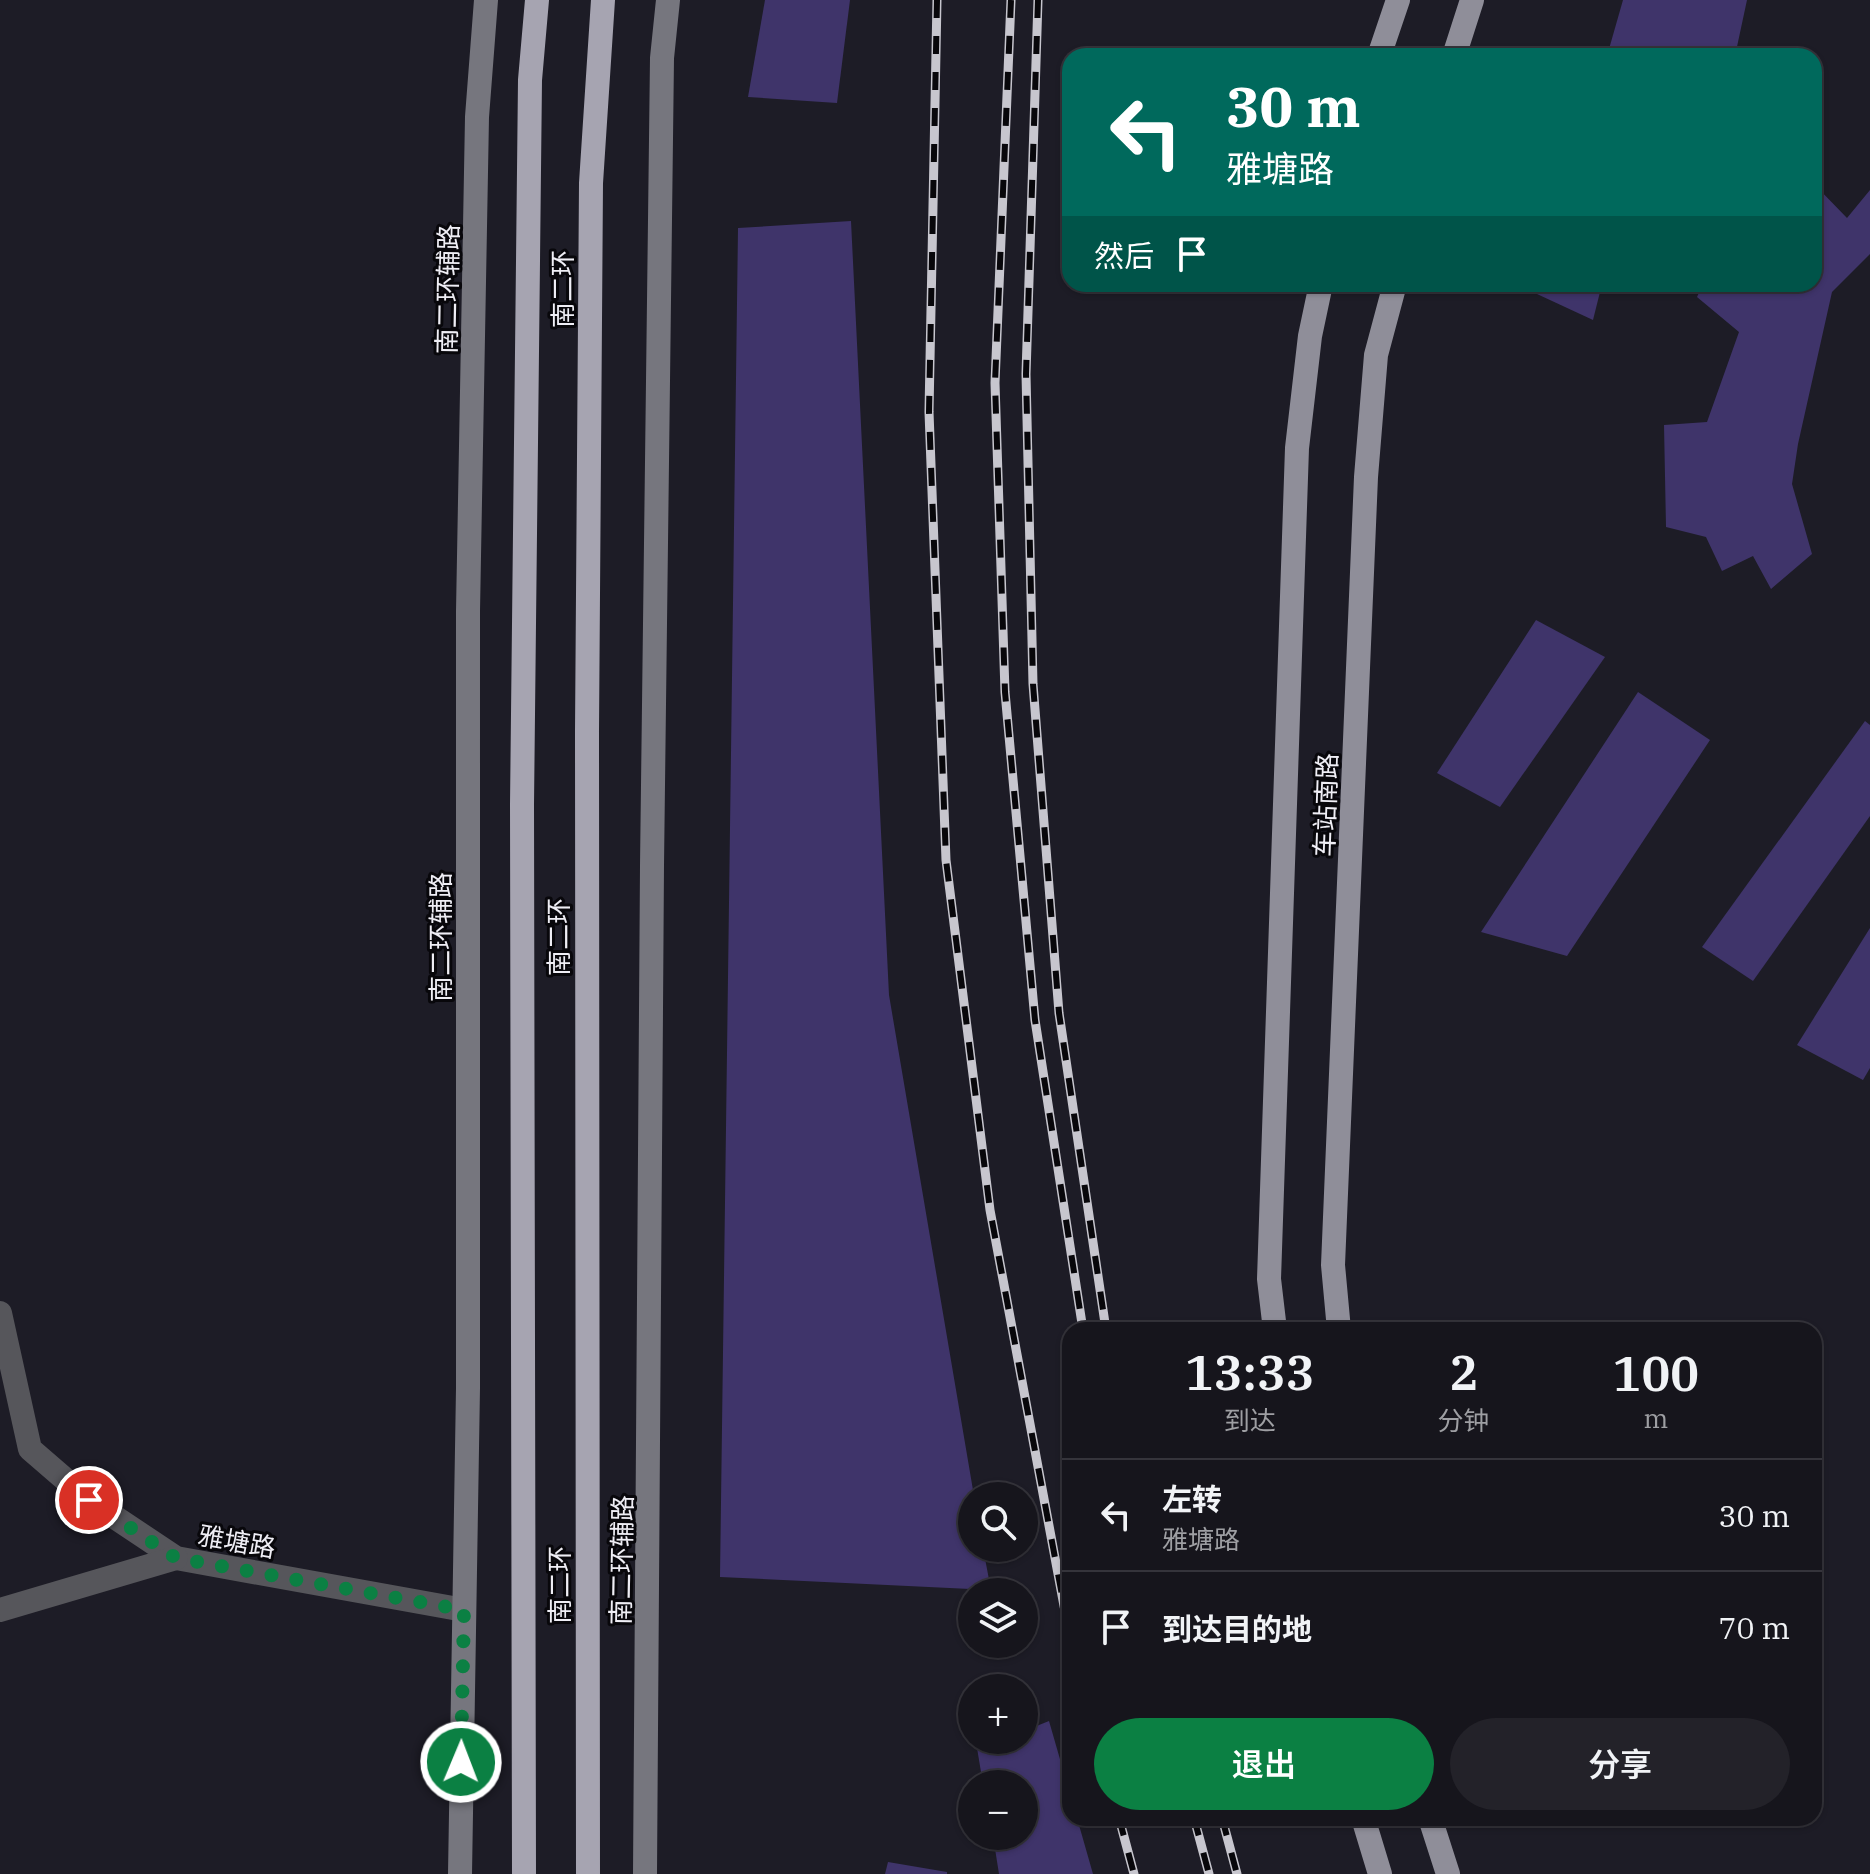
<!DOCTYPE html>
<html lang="zh">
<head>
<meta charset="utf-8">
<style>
  :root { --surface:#16151c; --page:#232229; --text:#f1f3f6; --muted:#9e9fa3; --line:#35343b; --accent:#0b8043 }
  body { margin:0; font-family:"IBM Plex Serif","Noto Sans SC",serif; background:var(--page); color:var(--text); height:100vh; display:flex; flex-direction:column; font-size:30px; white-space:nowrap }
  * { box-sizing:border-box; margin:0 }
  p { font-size:26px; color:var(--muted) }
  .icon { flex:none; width:44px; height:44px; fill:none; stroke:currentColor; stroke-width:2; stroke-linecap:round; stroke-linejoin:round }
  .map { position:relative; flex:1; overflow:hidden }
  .sheet { position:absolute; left:1062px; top:1322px; width:760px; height:504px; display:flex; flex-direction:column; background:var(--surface); border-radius:24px; box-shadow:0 2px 6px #0004,0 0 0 2px var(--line) }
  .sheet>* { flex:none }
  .hud { position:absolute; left:1062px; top:48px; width:760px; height:244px; border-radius:24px; box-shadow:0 2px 6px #0004,0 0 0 2px var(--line); background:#00695c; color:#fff; overflow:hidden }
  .tools { position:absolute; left:958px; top:1482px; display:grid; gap:16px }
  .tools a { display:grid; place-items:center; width:80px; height:80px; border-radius:50%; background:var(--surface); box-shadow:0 2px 6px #0004,0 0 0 2px var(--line); font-size:40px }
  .pin { position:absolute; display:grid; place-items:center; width:68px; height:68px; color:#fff; margin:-34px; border:4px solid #fff; border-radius:50%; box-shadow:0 2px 8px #0007 }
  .me { position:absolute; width:88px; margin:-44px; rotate:1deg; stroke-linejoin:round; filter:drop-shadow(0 0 6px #0008) }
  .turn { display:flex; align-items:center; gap:28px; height:168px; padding:0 32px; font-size:36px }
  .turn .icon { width:104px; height:104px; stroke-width:2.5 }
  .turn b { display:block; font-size:56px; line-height:68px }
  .then { display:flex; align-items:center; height:76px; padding:0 32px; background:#0003; gap:16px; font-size:30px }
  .eta { display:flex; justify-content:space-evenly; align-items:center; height:136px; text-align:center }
  .eta b { font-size:48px; font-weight:600; line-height:56px }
  .cta { display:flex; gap:16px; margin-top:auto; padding:16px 32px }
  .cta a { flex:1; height:92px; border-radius:48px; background:var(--accent); color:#fff; font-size:32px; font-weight:600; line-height:92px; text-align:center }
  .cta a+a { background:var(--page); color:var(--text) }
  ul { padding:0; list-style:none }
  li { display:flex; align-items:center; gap:24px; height:112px; padding:0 32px; border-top:2px solid var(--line) }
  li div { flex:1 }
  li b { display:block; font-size:30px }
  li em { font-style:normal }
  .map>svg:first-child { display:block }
  .building { fill:#3f346a }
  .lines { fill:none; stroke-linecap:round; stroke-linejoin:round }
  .street { stroke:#56565b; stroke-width:24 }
  .secondary { stroke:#76767e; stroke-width:24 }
  .primary { stroke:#8f8e99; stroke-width:24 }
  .highway { stroke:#a6a4b1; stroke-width:24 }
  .rail-casing { stroke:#c7c6ce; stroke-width:9 }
  .rail { stroke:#08070b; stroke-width:6; stroke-dasharray:18; stroke-linecap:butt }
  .route { stroke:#0b8043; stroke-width:14; stroke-dasharray:0 25.2 }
  .labels { text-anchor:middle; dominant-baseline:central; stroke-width:6; stroke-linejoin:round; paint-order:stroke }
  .street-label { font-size:26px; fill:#efeef5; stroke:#08070b }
</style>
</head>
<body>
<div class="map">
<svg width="1870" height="1874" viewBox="0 0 1870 1874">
  <rect width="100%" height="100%" fill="#1d1c26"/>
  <g class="building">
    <polygon points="765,0 850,0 837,103 748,97"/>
    <polygon points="1623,0 1747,0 1735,56 1607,56"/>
    <polygon points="1814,184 1847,218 1870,190 1870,254 1832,292 1798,444 1792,484 1812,554 1771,589 1753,556 1722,571 1706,537 1666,527 1664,425 1707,422 1739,332 1697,297 1703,284 1814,284"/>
    <polygon points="851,221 889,995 974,1496 972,1548 983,1548 991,1590 720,1577 738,228"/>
    <polygon points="1540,284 1602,284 1593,320 1537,294"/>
    <polygon points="1536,620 1605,657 1500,807 1437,773"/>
    <polygon points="1638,692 1710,740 1567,956 1481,932"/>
    <polygon points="1865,721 1870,725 1870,816 1753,981 1702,947"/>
    <polygon points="1870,928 1870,1068 1863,1080 1797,1045"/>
    <polygon points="1049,1721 1070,1794 1070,1818 1077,1818 1093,1874 999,1874 993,1836 1024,1836 1024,1784 983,1784 977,1748 999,1740 1024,1740 1024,1731"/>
    <polygon points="888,1862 947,1872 947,1874 885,1874"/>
  </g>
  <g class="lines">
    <g class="street">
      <polyline points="0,1313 30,1449 89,1500 176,1558 464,1610"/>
      <polyline points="0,1610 176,1558"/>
    </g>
    <g class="secondary">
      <polyline points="460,1874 468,1388 468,611 477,117 486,0"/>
      <polyline points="645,1874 652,866 662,58 668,0"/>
    </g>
    <g class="primary">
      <polyline points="1379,56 1398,0"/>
      <polyline points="1454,56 1472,0"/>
      <polyline points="1275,1330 1269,1279 1297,448 1310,336 1321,284"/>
      <polyline points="1339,1330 1333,1265 1366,477 1376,355 1395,284"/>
      <polyline points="1363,1818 1380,1874"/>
      <polyline points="1430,1818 1448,1874"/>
    </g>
    <g class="highway">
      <polyline points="524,1874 522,805 530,80 537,0"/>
      <polyline points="588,1874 587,732 591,183 603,0"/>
    </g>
    <g class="rail-casing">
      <g id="rail">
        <polyline points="937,0 929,412 946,860 990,1210 1070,1638"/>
        <polyline points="1011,0 995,383 1005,692 1035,1020 1083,1330"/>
        <polyline points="1038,0 1026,374 1033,684 1059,1013 1106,1330"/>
        <polyline points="1119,1818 1134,1874"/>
        <polyline points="1194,1818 1209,1874"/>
        <polyline points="1222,1818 1237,1874"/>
      </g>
    </g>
    <use href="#rail" class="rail"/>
  </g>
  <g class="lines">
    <polyline class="route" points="89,1500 176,1558 464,1610 461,1762"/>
  </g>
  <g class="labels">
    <g class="street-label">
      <text transform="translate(447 289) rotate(-89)">南二环辅路</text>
      <text transform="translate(562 289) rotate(-90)">南二环</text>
      <text transform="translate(1325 805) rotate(-88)">车站南路</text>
      <text transform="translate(440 937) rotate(-90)">南二环辅路</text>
      <text transform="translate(558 937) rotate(-90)">南二环</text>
      <text transform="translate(237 1541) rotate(10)">雅塘路</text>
      <text transform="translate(621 1560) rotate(-89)">南二环辅路</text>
      <text transform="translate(559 1585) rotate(-90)">南二环</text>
    </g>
  </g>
</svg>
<div class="tools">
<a><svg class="icon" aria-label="search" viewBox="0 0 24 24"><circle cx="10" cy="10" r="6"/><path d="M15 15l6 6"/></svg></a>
<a><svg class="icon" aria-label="layers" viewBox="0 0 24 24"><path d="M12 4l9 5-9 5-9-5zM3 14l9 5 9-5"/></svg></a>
<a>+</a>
<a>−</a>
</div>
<div class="pin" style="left:89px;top:1500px;background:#d93025"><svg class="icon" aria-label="arrive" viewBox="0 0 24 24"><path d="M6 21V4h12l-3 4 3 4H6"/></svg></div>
<svg class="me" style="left:461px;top:1762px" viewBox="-20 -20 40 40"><circle r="17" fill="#0b8043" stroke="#fff" stroke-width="3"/><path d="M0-11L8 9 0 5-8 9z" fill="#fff"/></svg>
<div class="hud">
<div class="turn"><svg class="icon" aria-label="left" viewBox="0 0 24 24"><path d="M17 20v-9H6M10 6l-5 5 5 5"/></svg><div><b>30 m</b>雅塘路</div></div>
<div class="then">然后<svg class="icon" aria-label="arrive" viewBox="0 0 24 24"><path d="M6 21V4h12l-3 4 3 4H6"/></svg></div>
</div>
<section class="sheet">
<div class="eta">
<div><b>13:33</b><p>到达</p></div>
<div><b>2</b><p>分钟</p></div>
<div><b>100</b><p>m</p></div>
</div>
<ul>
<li><svg class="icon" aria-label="left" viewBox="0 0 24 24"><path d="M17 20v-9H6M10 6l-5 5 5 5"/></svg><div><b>左转</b><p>雅塘路</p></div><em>30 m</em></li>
<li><svg class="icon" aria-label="arrive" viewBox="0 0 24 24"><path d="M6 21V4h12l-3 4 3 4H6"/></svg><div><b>到达目的地</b></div><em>70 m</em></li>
</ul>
<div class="cta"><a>退出</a><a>分享</a></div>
</section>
</div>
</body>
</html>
